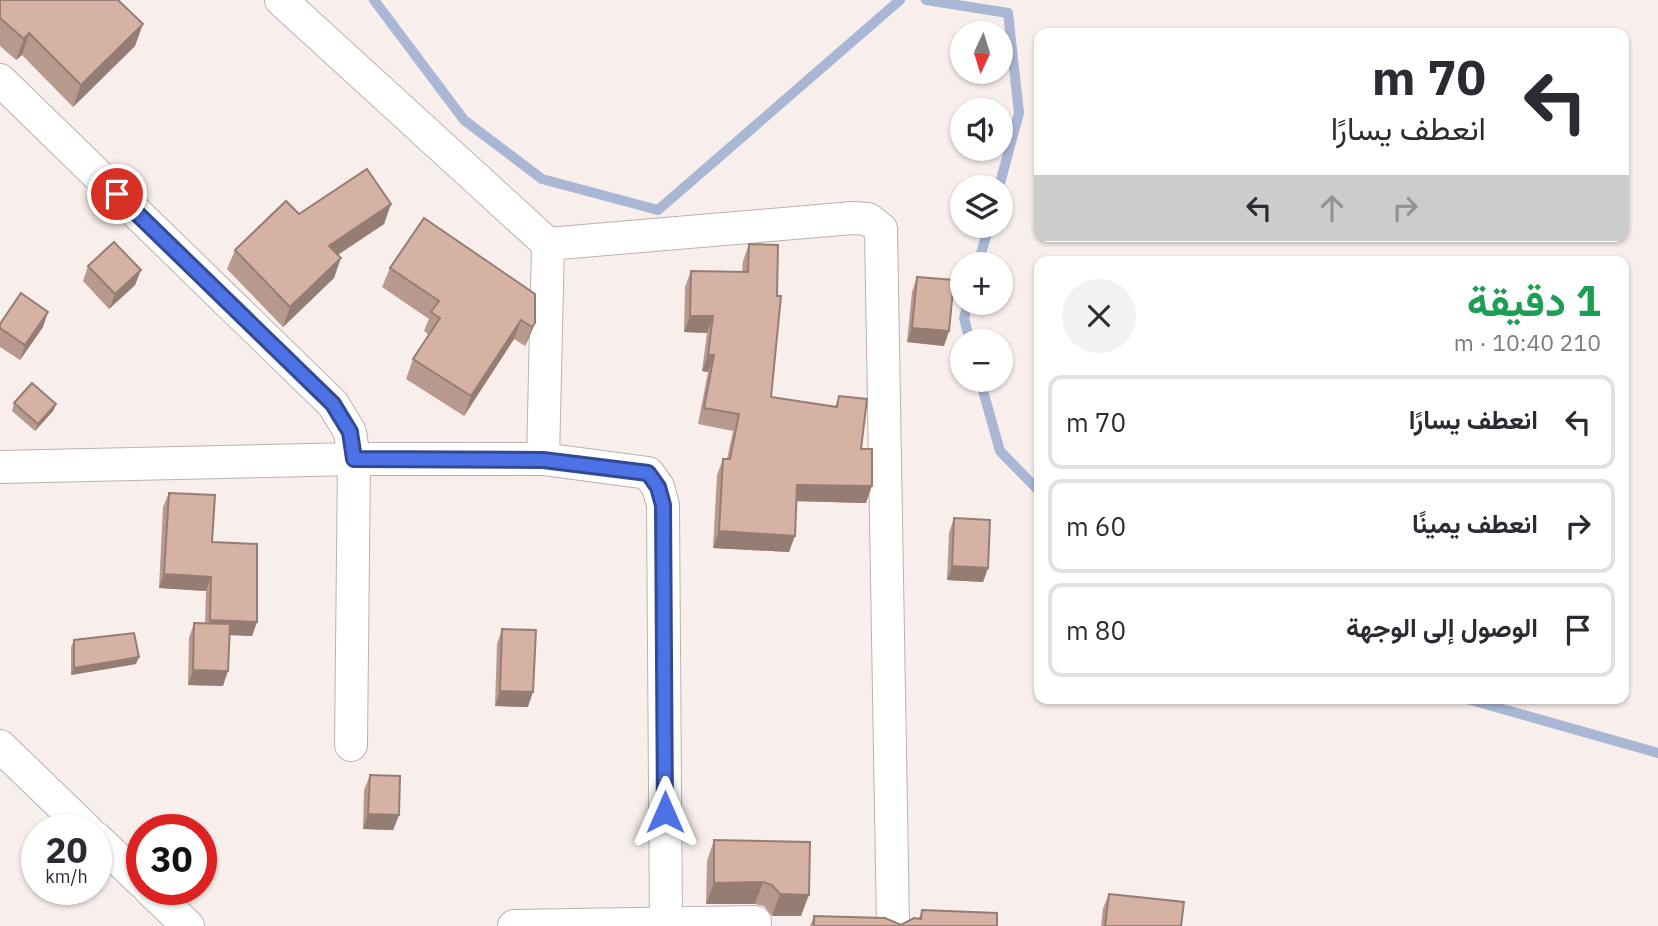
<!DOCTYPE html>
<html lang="ar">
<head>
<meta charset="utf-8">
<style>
  :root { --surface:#fff; --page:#f2f2f3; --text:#2b2b33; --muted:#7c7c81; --line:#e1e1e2 }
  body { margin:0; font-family:"IBM Plex Sans",Vazirmatn,sans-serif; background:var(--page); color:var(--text); direction:rtl; height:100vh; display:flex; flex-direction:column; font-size:26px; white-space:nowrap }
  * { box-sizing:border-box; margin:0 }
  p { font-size:23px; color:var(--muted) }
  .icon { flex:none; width:38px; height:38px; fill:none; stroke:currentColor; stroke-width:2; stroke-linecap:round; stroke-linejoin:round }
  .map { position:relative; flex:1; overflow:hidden; direction:ltr }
  .panel { position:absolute; left:1034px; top:256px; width:595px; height:448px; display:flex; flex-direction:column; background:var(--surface); border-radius:14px; box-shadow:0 2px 5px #0004; direction:rtl }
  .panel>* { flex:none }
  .banner { position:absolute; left:1034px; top:28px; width:595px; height:214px; border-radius:14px; box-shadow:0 2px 5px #0004; direction:rtl; background:#fff; color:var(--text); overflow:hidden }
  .needle { width:46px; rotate:184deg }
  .tools { position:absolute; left:950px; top:21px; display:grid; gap:14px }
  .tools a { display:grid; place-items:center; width:63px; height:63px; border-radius:50%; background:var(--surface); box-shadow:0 2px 5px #0004; font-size:35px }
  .speed { position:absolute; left:21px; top:814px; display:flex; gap:14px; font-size:35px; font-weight:700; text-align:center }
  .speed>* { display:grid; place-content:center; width:91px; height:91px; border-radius:50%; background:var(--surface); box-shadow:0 2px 5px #0004; line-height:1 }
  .speed small { font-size:18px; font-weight:400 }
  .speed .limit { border:10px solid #d22; background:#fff; color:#111 }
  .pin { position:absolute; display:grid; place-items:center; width:60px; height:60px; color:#fff; margin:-30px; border:4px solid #fff; border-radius:50%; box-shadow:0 2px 7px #0007 }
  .me { position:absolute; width:77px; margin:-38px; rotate:0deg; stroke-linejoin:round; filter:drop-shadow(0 0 5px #0008) }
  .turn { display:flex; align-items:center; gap:24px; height:147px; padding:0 28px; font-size:32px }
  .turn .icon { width:91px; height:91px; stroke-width:2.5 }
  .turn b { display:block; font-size:49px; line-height:60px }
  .lanes { display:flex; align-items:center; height:66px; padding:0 28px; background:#0003; justify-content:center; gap:35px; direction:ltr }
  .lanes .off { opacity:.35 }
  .round { display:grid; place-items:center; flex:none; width:74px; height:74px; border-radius:37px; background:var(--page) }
  .summary { display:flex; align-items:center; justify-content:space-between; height:119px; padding:0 28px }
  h1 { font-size:42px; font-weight:700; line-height:52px; color:#1e9e55 }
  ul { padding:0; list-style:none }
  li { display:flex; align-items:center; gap:21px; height:94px; margin:0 14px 10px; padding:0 14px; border:4px solid var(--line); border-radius:14px }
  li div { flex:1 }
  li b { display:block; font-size:26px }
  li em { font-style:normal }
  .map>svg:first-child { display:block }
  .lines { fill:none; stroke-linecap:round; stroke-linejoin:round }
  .stream { stroke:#a9b6d4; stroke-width:10 }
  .minor-casing { stroke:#bab2ae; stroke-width:34 }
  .minor { stroke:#fff; stroke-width:32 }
  .wall { fill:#b8998d }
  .shaded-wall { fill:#967d73 }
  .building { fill:#d6b2a4; stroke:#967d73; stroke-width:2 }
  .route-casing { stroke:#324a96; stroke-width:18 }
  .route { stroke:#4d72e6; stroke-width:12 }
</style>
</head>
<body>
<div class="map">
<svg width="1658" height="926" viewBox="0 0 1658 926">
  <rect width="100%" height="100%" fill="#f8efec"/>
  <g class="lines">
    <g class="stream">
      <polyline points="374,0 464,120 542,179 658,210 900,0"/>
      <polyline points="926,0 1008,13 1019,113 999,187"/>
      <polyline points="978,264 989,226"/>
      <polyline points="968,303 964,318 970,341"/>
      <polyline points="980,380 1000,451 1040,492"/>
      <polyline points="1464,698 1658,753"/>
    </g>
    <g class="minor-casing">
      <g id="minor">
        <polyline points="281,0 548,244"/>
        <polyline points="0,80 333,404 350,432 354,459 351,745"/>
        <polyline points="543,459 548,244 853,218 868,219 881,229 893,926"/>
        <polyline points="0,467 354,459 543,459 648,473 658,487 663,505 666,926"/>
        <polyline points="0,746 87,830"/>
        <polyline points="96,838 142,882"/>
        <polyline points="149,889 188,926"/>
        <polyline points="514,926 755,922"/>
      </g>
    </g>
    <use href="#minor" class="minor"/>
  </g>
  <g class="wall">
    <polygon points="0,0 135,46 73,107 22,55 16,60 0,46"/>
    <polygon points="391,204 384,224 338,255 334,278 283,327 227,269 235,250 299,214"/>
    <polygon points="749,244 771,397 835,407 839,396 861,449 866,503 796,501 789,552 713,548 717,475 723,459 727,459 733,431 698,424 708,372 702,371 707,333 684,332 685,287 691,271 742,272 743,261"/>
    <polygon points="88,266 141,270 135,285 109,309 83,281"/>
    <polygon points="390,268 535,323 527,342 525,346 514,339 464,416 406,379 413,359 429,335 424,331 429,319 382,287"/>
    <polygon points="917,277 949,331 944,346 907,342 912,292"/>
    <polygon points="0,324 43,327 20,360 0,347"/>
    <polygon points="14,403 56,404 53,411 35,431 12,411"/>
    <polygon points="169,493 212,542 257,622 252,636 229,635 223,686 188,685 189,638 194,623 205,623 206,591 159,588 163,507"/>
    <polygon points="954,518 988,568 983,582 947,580 949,533"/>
    <polygon points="502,629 528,707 495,706 497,644"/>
    <polygon points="74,640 136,664 71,675 71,647"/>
    <polygon points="370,775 399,815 393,830 363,829 364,790"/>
    <polygon points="714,840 810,842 801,916 772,916 764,906 755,904 706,904 707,861"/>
    <polygon points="1109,894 1181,926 1101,926 1103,908"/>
    <polygon points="922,910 997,926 810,926 814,916 901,925 919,918"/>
  </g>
  <g class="shaded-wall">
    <polygon points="143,24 135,46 73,107 81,85"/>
    <polygon points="29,33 22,55 16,60 24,39"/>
    <polygon points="391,204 384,224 322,265 329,246"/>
    <polygon points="341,258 334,278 283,327 290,307"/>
    <polygon points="141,270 135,285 109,309 115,294"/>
    <polygon points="48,312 43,327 20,360 25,345"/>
    <polygon points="690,316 713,316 707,333 684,332"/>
    <polygon points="521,320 514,339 464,416 471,396"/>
    <polygon points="535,323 527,342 525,346 532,327"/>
    <polygon points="912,328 949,331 944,346 907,342"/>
    <polygon points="708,355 714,355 708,372 702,371"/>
    <polygon points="56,404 53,411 35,431 38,424"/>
    <polygon points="797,485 872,486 866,503 791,501"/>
    <polygon points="719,531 795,536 789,552 713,548"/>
    <polygon points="952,566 988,568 983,582 947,580"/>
    <polygon points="164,574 211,577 206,591 159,588"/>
    <polygon points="210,620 257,622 252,636 205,634"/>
    <polygon points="139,657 136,664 71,675 74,668"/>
    <polygon points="193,670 228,671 223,686 188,685"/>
    <polygon points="500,691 533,692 528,707 495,706"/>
    <polygon points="368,814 399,815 393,830 363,829"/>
    <polygon points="763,882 755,904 706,904 714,883"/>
    <polygon points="780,894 809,895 801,916 772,916"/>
  </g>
  <g class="building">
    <polygon points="0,0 118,0 143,24 81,85 29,33 24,39 0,18"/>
    <polygon points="367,169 391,204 329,246 341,258 290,307 235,250 286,201 299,214"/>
    <polygon points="424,218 535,294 535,323 532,327 521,320 471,396 413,359 440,318 431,312 439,301 390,268"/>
    <polygon points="114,242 141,270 115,294 88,266"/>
    <polygon points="749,244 778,245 777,296 781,296 771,397 837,407 839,396 867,399 861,449 872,449 872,486 797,485 795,536 719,531 723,459 730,459 739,414 704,408 714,355 708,355 713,316 690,316 691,271 748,272"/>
    <polygon points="917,277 954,280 949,331 912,328"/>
    <polygon points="21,293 48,312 25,345 0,328 0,324"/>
    <polygon points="32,383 56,404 38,424 14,403"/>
    <polygon points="169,493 215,495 212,542 257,544 257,622 210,620 211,577 164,574"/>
    <polygon points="954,518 990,520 988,568 952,566"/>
    <polygon points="194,623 230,624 228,671 193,670"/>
    <polygon points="502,629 536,630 533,692 500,691"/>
    <polygon points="134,633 139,657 74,668 74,640"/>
    <polygon points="370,775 400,776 399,815 368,814"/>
    <polygon points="714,840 810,842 809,895 780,894 772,885 763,882 714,883"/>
    <polygon points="1109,894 1184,902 1181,926 1105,926"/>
    <polygon points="922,910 997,913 997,926 814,926 814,916 885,918 901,925 914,918 921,919"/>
  </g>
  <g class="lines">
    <g class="route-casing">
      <polyline id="route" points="117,194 333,404 350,432 354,459 543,460 648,473 658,487 663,505 665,812"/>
    </g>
    <use href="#route" class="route"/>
  </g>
</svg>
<div class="tools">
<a><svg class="needle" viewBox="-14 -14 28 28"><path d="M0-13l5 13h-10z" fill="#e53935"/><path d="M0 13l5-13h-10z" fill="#7c7c81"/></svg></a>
<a><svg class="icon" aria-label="sound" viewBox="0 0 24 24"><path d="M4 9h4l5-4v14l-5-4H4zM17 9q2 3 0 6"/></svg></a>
<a><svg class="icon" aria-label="layers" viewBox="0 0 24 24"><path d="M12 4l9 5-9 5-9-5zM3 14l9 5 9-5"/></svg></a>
<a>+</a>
<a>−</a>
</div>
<div class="speed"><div>20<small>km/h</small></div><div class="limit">30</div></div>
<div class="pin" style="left:117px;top:194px;background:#d93025"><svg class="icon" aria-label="arrive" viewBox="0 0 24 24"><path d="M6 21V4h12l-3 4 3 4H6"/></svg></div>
<svg class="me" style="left:665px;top:812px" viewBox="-20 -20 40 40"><path d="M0-17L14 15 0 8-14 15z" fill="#4d72e6" stroke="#fff" stroke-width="4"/></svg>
<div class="banner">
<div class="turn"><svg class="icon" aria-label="left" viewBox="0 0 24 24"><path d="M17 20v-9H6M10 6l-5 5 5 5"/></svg><div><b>70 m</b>انعطف يسارًا</div></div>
<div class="lanes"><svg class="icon" aria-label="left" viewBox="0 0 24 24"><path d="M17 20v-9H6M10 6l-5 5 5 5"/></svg><svg class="icon off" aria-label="ahead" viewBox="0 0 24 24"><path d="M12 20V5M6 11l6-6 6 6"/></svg><svg class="icon off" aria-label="right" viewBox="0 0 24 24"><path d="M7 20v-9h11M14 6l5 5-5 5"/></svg></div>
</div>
<section class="panel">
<div class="summary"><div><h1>1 دقيقة</h1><p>210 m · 10:40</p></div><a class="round"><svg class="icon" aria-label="close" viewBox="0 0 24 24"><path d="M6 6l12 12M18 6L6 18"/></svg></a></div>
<ul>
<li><svg class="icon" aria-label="left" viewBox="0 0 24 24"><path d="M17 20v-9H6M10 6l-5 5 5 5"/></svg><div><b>انعطف يسارًا</b></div><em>70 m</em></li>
<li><svg class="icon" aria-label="right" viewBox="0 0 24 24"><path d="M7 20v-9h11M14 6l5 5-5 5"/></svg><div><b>انعطف يمينًا</b></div><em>60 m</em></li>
<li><svg class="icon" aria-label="arrive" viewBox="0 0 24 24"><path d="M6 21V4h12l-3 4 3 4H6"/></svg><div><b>الوصول إلى الوجهة</b></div><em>80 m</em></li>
</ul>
</section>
</div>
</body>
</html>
